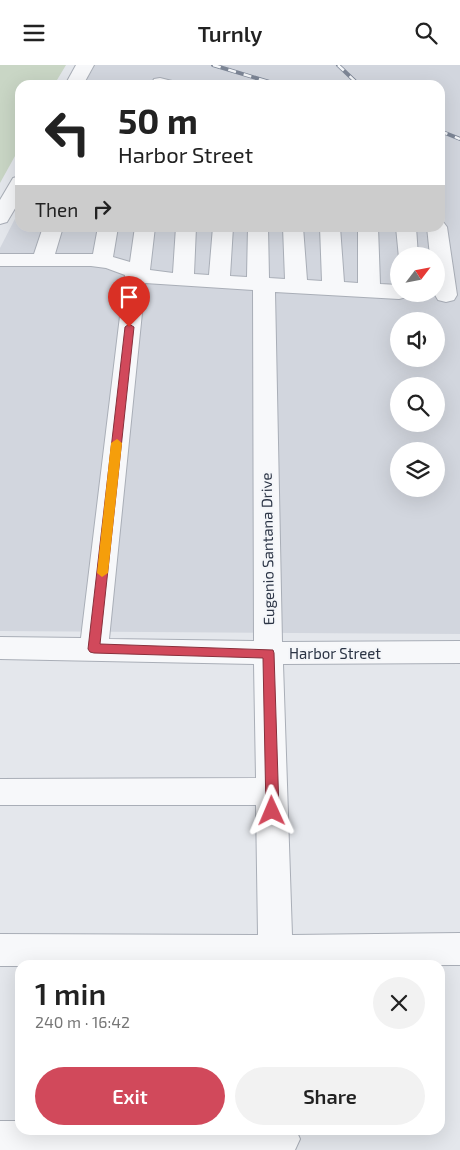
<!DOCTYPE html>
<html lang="en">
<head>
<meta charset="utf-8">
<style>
  :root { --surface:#fff; --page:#f2f2f2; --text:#222; --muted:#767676; --accent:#d1495b }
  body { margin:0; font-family:"Exo 2",sans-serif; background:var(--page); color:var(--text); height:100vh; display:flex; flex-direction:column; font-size:19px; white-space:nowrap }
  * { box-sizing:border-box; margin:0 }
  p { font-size:16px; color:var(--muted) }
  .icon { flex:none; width:28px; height:28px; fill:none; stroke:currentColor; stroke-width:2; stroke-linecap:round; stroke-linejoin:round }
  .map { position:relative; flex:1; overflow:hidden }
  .side { position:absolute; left:15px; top:895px; width:430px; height:175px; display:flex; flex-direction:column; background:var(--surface); border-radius:15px; box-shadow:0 5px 20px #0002 }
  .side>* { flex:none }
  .banner { position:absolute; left:15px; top:15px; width:430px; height:152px; border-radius:15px; box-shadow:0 5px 20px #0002; background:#fff; color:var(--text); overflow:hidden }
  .needle { width:32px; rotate:58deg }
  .tools { position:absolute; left:390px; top:182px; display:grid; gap:10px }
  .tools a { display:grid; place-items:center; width:55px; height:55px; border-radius:50%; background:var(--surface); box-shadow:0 5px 20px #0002; font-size:25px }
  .pin { position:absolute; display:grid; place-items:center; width:42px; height:42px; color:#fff; margin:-51px -21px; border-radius:50% 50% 50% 0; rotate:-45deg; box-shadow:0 0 5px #0007 }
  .pin .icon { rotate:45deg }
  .me { position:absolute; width:55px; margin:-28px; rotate:359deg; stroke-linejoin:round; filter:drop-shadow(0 0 4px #0008) }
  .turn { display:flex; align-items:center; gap:18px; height:105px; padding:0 20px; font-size:22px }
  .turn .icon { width:65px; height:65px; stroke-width:2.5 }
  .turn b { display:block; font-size:35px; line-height:42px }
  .then { display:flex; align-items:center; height:48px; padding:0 20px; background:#0003; gap:10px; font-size:19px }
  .round { display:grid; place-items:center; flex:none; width:52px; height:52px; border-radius:26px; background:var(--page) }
  .head { display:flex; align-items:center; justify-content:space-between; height:85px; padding:0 20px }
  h1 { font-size:30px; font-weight:600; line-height:38px }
  .primary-button { display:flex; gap:10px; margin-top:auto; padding:10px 20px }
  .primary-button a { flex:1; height:58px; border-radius:30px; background:var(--accent); color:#fff; font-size:20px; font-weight:600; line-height:58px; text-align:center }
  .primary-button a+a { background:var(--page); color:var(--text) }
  header { display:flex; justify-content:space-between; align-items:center; height:65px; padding:0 20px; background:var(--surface); font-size:22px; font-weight:600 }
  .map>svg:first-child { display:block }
  .built { fill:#d2d6de; fill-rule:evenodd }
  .green { fill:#c9d6c5 }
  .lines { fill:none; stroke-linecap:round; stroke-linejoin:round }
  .minor-casing { stroke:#a9aeb7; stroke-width:2 }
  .minor { fill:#f7f8fa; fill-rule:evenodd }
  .rail-casing { stroke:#7d8696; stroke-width:4 }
  .rail { stroke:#f4f6f9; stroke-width:2.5; stroke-dasharray:8; stroke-linecap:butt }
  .route { fill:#d1495b; stroke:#882f3b }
  .slow { fill:#f59e0b }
  .labels { text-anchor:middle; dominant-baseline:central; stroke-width:4; stroke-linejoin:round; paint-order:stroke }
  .street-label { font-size:15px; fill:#2b3445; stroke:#f4f6f9 }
</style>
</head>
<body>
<header><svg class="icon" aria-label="menu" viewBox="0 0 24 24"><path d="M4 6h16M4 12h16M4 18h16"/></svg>Turnly<svg class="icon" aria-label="search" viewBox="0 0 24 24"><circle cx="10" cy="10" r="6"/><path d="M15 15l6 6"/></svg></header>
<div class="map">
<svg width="460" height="1085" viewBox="0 0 460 1085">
  <rect width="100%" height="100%" fill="#e4e7ec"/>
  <path class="built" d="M 95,0 L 460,0 L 460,569 L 0,566 L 0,183 L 20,144 L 20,162 L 440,162 L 440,20 L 84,20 ZM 399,191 L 436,191 L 436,229 L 399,229 ZM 399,256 L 436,256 L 436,294 L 399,294 ZM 399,321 L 436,321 L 436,359 L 399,359 ZM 399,386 L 436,386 L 436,424 L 399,424 Z"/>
  <polygon class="green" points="0,0 66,0 54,20 20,20 20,82 0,118"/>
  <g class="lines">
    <g class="minor-casing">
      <g id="minor">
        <polygon points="76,0 94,0 83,20 65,20"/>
        <polygon points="160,13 172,16 175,20 151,20 154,14"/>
        <polygon points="20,111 20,135 7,157 0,159 0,135 13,113"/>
        <polygon points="440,157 444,158 447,162 457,230 454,235 446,237 438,235 435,230 436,191 430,191 427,162 440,162"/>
        <path d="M 43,162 L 63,162 L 55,189 L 93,189 L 98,162 L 118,162 L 113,192 L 130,197 L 135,162 L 155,162 L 150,205 L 173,208 L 176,162 L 196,162 L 194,209 L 209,210 L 213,162 L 233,162 L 230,211 L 247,212 L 248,162 L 268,162 L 269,213 L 285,214 L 283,162 L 303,162 L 307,215 L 322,216 L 320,162 L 340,162 L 344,217 L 358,218 L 358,162 L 378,162 L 380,219 L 399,220 L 399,229 L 409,229 L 407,232 L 399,234 L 275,227 L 282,577 L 460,576 L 460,598 L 283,599 L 292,870 L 460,868 L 460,900 L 0,901 L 0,869 L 258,870 L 256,740 L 0,740 L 0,714 L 256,713 L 254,599 L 0,594 L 0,572 L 81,573 L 125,210 L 106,203 L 91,201 L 0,201 L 0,189 L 34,189 ZM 145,218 L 253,225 L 254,576 L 109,574 Z"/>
        <polygon points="396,162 416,162 418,191 399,191 399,193"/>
        <polygon points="0,1056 20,1056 20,1065 296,1065 300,1074 295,1085 0,1085"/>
      </g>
    </g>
    <use href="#minor" class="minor"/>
    <g class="rail-casing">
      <g id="rail">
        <polyline points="213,0 279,20"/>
        <polyline points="338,0 359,20"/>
        <polyline points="440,66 460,74"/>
      </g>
    </g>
    <use href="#rail" class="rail"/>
  </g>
  <polygon class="route" points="129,259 134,262 100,579 273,585 274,588 279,746 277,750 272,752 268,750 266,746 263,593 94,588 90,587 88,584 125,262"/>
  <polygon class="slow" points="117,374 122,378 108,508 102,512 97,508 111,378"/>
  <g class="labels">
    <g class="street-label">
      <text transform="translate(267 484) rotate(-91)">Eugenio Santana Drive</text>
      <text x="335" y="588">Harbor Street</text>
    </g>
  </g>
</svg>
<div class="tools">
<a><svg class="needle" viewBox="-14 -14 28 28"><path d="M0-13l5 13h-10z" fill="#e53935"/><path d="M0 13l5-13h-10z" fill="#767676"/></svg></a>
<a><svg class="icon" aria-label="sound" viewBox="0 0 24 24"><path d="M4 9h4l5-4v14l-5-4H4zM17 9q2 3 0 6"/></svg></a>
<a><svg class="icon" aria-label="search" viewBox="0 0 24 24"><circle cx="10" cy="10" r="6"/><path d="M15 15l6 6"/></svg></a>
<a><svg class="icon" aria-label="layers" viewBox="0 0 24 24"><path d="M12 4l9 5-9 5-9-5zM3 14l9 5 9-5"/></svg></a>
</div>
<div class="pin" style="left:129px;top:262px;background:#d93025"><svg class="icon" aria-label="arrive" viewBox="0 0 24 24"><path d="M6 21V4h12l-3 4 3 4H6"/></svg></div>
<svg class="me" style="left:272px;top:746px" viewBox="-20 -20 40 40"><path d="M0-17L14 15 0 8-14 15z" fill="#d1495b" stroke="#fff" stroke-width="4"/></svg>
<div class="banner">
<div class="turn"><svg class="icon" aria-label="left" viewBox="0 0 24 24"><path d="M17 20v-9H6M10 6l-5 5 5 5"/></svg><div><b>50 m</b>Harbor Street</div></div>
<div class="then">Then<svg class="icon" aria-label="right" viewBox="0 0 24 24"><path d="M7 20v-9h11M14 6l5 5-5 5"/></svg></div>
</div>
<section class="side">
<div class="head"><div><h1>1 min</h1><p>240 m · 16:42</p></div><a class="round"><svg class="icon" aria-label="close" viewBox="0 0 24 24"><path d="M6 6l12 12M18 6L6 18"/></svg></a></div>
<div class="primary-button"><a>Exit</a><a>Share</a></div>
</section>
</div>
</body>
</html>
